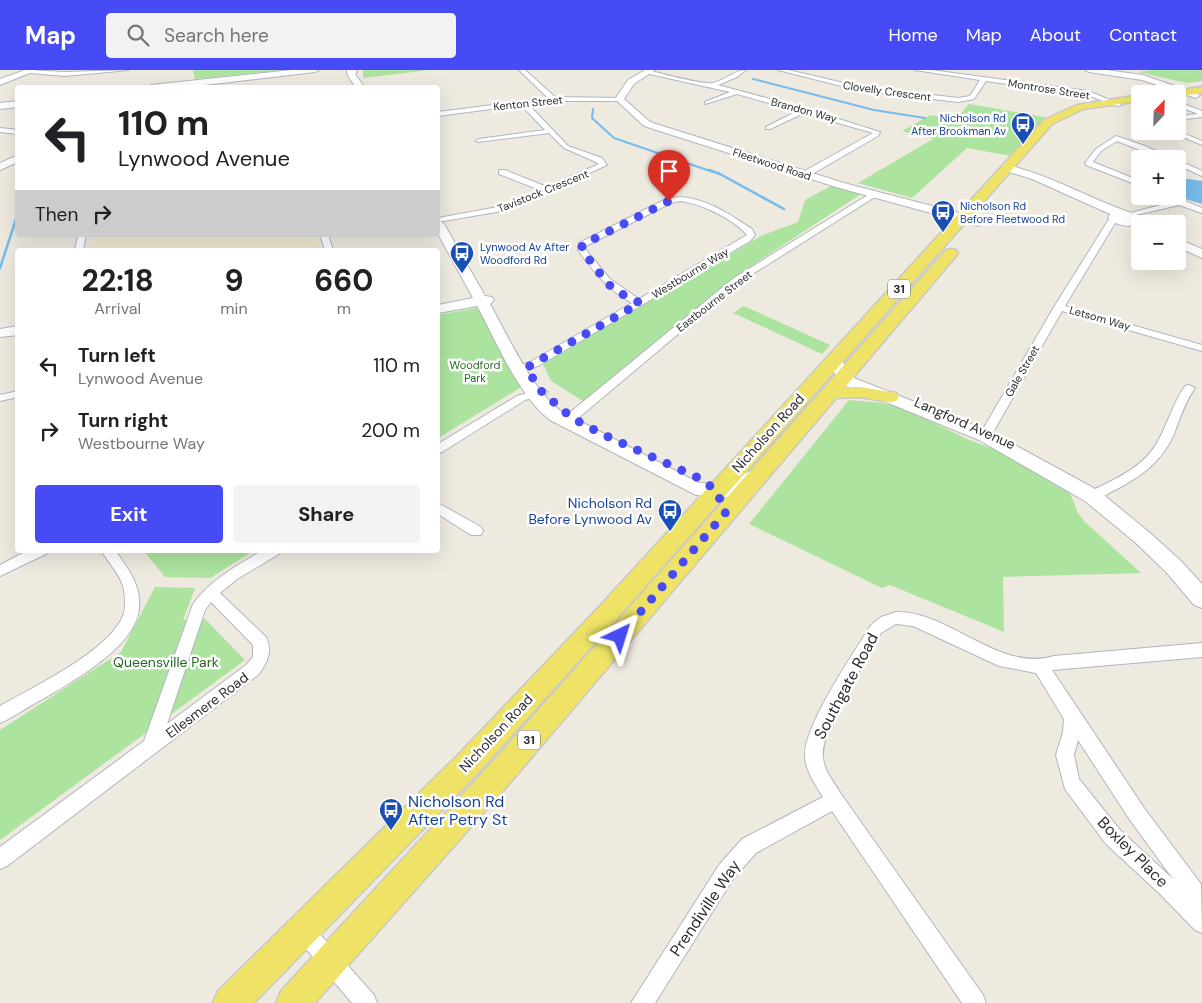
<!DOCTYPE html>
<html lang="en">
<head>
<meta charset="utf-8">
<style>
  :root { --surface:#fff; --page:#f2f2f2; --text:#202124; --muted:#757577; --accent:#464bf6 }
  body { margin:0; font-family:"DM Sans",sans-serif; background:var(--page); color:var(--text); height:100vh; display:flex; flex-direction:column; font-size:19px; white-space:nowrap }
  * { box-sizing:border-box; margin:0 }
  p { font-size:16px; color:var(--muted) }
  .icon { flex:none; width:28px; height:28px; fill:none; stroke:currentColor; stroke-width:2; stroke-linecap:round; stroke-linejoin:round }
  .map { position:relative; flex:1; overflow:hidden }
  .sheet { position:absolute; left:15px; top:178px; width:425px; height:305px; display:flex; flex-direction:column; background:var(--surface); border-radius:5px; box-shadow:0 5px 20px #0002 }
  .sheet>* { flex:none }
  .banner { position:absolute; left:15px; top:15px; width:425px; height:152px; border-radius:5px; box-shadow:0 5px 20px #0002; background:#fff; color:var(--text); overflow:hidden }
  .needle { width:32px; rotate:23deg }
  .fabs { position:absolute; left:1131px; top:15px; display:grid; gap:10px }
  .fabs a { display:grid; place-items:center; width:55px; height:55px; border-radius:5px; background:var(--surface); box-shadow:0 5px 20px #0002; font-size:25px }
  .pin { position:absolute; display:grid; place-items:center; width:42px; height:42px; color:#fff; margin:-51px -21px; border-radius:50% 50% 50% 0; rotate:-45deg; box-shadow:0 0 5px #0007 }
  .pin .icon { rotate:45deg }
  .me { position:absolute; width:55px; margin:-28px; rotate:41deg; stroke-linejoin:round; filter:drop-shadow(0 0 4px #0008) }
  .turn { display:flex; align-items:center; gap:18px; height:105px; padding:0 20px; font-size:22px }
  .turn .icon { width:65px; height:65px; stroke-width:2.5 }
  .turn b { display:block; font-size:35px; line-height:42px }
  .then { display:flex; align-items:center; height:48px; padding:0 20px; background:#0003; gap:10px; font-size:19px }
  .eta { display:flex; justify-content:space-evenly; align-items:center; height:85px; text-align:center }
  .eta b { font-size:30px; font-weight:700; line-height:35px }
  .primary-button { display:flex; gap:10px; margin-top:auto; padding:10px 20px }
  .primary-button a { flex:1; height:58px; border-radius:5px; background:var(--accent); color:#fff; font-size:20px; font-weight:700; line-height:58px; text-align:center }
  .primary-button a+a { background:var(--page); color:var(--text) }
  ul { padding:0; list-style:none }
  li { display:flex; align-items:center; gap:15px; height:65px; padding:0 20px }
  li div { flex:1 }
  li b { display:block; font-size:19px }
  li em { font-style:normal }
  header { display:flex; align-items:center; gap:30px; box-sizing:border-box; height:70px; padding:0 25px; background:var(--accent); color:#fff }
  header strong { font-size:24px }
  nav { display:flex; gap:28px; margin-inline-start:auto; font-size:18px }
  .search { width:350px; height:45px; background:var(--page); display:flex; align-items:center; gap:12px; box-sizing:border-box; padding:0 18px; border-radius:5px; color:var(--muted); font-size:19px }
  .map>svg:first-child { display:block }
  .education { fill:#efead1 }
  .green { fill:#abe39f }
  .water { fill:#77bbec }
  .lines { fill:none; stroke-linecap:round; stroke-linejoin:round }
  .stream-far1 { stroke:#77bbec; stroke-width:2 }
  .stream { stroke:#77bbec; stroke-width:2.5 }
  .street-casing { stroke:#b3b4c0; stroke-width:2 }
  .secondary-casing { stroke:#b3b4c0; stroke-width:2 }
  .primary-casing { stroke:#c8c8c8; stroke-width:3 }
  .street { fill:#fff; fill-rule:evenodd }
  .secondary { fill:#fff; fill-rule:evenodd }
  .primary { fill:#eee366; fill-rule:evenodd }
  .route { stroke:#464bf6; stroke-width:9; stroke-dasharray:0 16.2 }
  .labels { text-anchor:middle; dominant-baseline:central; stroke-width:5; stroke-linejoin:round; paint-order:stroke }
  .far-street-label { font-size:11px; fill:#2d2d2d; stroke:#fff }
  .far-transit-label { font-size:11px; fill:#164399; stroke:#fff; text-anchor:start }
  .far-park-label { font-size:11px; fill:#216a1d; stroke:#fff }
  .shield { fill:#fff; stroke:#6c6c6c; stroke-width:1 }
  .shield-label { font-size:12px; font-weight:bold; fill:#2d2d2d }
  .street-label { font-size:14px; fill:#2d2d2d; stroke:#fff }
  .transit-label { font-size:14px; fill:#164399; stroke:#fff; text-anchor:end }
  .park-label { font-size:14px; fill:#216a1d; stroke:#fff }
  .near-street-label { font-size:16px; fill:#2d2d2d; stroke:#fff }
  .near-transit-label { font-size:16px; fill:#164399; stroke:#fff; text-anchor:start }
</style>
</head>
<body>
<header>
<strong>Map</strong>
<div class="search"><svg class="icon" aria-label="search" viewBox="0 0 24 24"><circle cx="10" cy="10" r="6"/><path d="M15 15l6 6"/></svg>Search here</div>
<nav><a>Home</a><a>Map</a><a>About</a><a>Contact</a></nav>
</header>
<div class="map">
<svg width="1202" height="933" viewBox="0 0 1202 933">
  <rect width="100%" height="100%" fill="#eeeae0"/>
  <polygon class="education" points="94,165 316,165 319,180 90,180"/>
  <g class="green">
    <polygon points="193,0 283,0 195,9"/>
    <polygon points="363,0 430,0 363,8"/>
    <polygon points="1152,0 1202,0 1202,11 1187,13 1138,2"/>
    <polygon points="969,34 1045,47 1011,86 967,78 912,128 858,113 933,69 902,61 930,45 956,50"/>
    <polygon points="831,116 861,124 757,192 717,222 586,333 551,311 543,294 761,166 798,152 805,130"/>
    <polygon points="744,236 830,275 822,284 733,243"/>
    <polygon points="481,237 523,316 438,368 438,245"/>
    <polygon points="849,330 883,333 910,341 967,369 1010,385 1069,421 1078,443 1085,452 1141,503 1003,507 1004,562 890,515 882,518 749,454"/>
    <polygon points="143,480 255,480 210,508 165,507"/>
    <polygon points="155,517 195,518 183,550 205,549 245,590 0,770 0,660 121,582"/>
  </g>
  <polygon class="water" points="1181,108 1202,111 1202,134 1175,126 1178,126 1178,110"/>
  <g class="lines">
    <g class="stream-far1">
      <polyline points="753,9 874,40 925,48"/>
      <polyline points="593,39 592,48 614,68 713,102"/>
    </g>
    <g class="stream">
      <polyline points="709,100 720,104 784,139"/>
      <polyline points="0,198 18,143"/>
    </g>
    <g class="street-casing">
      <g id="street">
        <polygon points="27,0 65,2 129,0 65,6 29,3"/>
        <polygon points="519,0 525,0 555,27 621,28 619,31 553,31 528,34 568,76 602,88 607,95 508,140 438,152 438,148 503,136 540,120 499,104 499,100 505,100 547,117 599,94 596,92 564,78 549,63 477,72 476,71 479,69 545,60 521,35 438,46 438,42 548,28"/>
        <path d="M 647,0 C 660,3 702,15 713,13 C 725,10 735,0 746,0 L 737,7 L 718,15 L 807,39 L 880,62 L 878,66 L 807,107 L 801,107 L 801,103 L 873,63 L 804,43 L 770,59 L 766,59 L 766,57 L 797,41 L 737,24 L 705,34 L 705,32 L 730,22 L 645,3 Z"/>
        <polygon points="778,0 788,0 857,16 958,28 970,26 980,10 915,0 931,0 1088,21 1122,35 1117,36 1087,25 986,11 974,29 958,32 857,20"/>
        <polygon points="1178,32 1202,41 1202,47 1178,50 1178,46 1198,44 1178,36"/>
        <polygon points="0,58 18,60 18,64 0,62"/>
        <polygon points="1169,61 1178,61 1202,71 1202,75"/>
        <polygon points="1116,66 1145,76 1173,89 1163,89 1117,71 1101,81 1093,92 1140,111 1140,116 1086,95 1085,93 1096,79"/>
        <polygon points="1178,90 1202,101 1202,106 1178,95"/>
        <polygon points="871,123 878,125 740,212 570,355 562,355 560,352 562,349 734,208"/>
        <path d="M 680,127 C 708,129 729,144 752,159 L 755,165 L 750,171 L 540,295 L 523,302 L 515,302 L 514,300 L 515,298 L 532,291 L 632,233 C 608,220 593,201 578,180 L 579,173 L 666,129 ZM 680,131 C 700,133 734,149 747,165 L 639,229 L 610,209 L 586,180 L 586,176 L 671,133 Z"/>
        <polygon points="1170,127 1176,127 1202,138 1202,143 1179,135 1127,147 1123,145 1172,132 1169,129"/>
        <polygon points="1111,146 1118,148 1065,236 1202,275 1202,281 1062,241 991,366 985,370 981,369 979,366 1054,237"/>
        <polygon points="78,165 86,165 83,180 75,180"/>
        <polygon points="320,165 328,165 333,180 325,180"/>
        <path d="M 1189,315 L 1195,318 C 1185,332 1180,348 1174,364 C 1162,392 1139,408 1113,421 C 1105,425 1096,432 1087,429 L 1085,426 L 1087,423 C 1113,410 1144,398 1158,371 C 1168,353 1173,333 1185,316 Z"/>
        <polygon points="542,319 548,322 546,324 525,330 442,382 438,383 438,374 517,326"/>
        <polygon points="18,321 18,327 0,331 0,325"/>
        <polygon points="438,433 481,457 483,461 481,465 471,465 438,444"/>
        <polygon points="29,480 48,480 46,484 0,506 0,495"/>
        <path d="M 101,480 L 115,480 C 127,498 142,515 139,539 C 135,579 65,616 34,634 C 23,640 12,648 0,653 L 0,636 C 33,617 112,580 124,543 C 126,535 125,524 123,516 C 119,503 108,492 101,480 Z"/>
        <path d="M 263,480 L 281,480 L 279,484 L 237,509 L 220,523 L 266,567 C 273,582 267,593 258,605 L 7,796 L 0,799 L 0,777 L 144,671 L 193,534 C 211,509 237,496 263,480 ZM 211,532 L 253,575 L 253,587 L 246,595 L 167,654 L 205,540 Z"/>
        <path d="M 896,542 C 948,540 999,603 1054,586 L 1202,573 L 1202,587 L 1052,600 L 1144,738 L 1201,814 L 1202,863 L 1195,860 L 1160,824 L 1106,774 L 1065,719 L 1056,685 L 1063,662 L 1064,649 L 1036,603 L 999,596 L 913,556 L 896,554 L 881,563 C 867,590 821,658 823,686 C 823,700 834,712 841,724 L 983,925 L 986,933 L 962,933 L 832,741 L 756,783 L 733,809 L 655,933 L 631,933 L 719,795 L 742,769 L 823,727 C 815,714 805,700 805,685 C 805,654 853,584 871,555 L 881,547 ZM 1078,670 L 1130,750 L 1173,809 L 1120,760 L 1079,709 L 1074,685 Z"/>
        <polygon points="303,850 310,853 374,925 377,933 352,933 296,867 293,860 296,853"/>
      </g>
    </g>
    <g class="secondary-casing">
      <g id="secondary">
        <polygon points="25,0 37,0 0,15 0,9"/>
        <polygon points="292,0 319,0 315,2 179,18 147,18 151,15"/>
        <polygon points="347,0 356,0 357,2 355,4 365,18 356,18 347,4"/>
        <polygon points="645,0 655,0 634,14 624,29 649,51 656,54 844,113 982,149 984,152 978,156 836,117 650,58 643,55 615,29 628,10"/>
        <polygon points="1085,0 1106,0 1143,5 1200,25 1196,28 1142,10 1089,2"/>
        <polygon points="18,31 18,37 0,39 0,33"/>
        <polygon points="18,85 18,92 0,100 0,93"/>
        <path d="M 1007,95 C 1054,106 1095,132 1140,146 L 1143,152 C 1134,158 1117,157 1108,148 L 1110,144 L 1032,109 L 1003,100 L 1002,98 Z"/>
        <path d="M 438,150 L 444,154 L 485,226 L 492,227 L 494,230 L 490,234 C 508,266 532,321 562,342 L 699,413 L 724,414 L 759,397 L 766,399 L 768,403 L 766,407 L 727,427 L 696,425 L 550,350 C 519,327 496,270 477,236 L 438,243 L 438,235 L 473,228 L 438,164 Z"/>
        <polygon points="1178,169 1202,179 1202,188 1178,177"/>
        <polygon points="18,256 18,265 0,267 0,259"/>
        <polygon points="834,285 839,287 854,308 991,362 1099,421 1150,463 1181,491 1202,514 1202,538 1194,535 1167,503 1136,473 1085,431 979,370 842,314 826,290 829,287"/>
      </g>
    </g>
    <g class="primary-casing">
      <g id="primary">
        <polygon points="1202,17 1202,23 1178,26 1178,24 1167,24 1172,21"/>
        <polygon points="1140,25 1140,31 1083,39 1052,54 615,551 478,703 254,933 213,933 218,921 458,685 599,537 1044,50 1077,35"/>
        <polygon points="951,179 956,180 958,183 956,186 845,317 860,317 896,323 899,327 896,331 890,332 860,327 836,328 515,707 315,933 276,933 281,921 495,689 946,180"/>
      </g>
    </g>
    <use href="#street" class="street"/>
    <use href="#secondary" class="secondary"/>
    <use href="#primary" class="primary"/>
  </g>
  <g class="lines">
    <polyline class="route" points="620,566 726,442 716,421 703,410 602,364 572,348 542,322 526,298 640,233 620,223 608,214 582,180 582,175 669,131"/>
  </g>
  <defs>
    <g id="bus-pin" transform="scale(1.25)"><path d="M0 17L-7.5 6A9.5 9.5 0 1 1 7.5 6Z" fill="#1a4fb4" stroke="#fff"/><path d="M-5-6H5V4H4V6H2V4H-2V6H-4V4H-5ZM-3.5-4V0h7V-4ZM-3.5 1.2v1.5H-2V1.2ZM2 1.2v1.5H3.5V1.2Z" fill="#fff"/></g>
  </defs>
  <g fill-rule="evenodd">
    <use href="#bus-pin" x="1023" y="54"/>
    <use href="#bus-pin" x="943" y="142"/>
    <use href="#bus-pin" x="462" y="183"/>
    <use href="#bus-pin" x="670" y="441"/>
    <use href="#bus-pin" x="391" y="740"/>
  </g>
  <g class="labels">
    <g class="far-street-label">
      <text transform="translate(1049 19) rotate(9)">Montrose Street</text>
      <text transform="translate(887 21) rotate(8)">Clovelly Crescent</text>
      <text transform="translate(528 33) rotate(-6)">Kenton Street</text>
      <text transform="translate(804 40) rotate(15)">Brandon Way</text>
      <text transform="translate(772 94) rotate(18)">Fleetwood Road</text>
      <text transform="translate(543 121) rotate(-22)">Tavistock Crescent</text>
      <text transform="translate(690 203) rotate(-31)">Westbourne Way</text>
      <text transform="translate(714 231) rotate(-38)">Eastbourne Street</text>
      <text transform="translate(1100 248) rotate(16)">Letsom Way</text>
      <text transform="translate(1022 301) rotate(-60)">Gale Street</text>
    </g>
    <g class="far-transit-label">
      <text x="1006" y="48" text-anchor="end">Nicholson Rd<tspan x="1006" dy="13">After Brookman Av</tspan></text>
      <text x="960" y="136">Nicholson Rd<tspan x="960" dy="13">Before Fleetwood Rd</tspan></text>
      <text x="480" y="177">Lynwood Av After<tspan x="480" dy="13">Woodford Rd</tspan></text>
    </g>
    <g class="far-park-label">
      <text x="475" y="295">Woodford<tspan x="475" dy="13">Park</tspan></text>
    </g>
    <g class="shield">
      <rect x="888" y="209.5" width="22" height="19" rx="4"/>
      <rect x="518" y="660.5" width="22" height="19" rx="4"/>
    </g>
    <g class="shield-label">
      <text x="899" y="219">31</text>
      <text x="529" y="670">31</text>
    </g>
    <g class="street-label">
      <text transform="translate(965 353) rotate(24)">Langford Avenue</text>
      <text transform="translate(768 363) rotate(-48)">Nicholson Road</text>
      <text transform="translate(207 635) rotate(-37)">Ellesmere Road</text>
      <text transform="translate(496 663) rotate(-47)">Nicholson Road</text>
    </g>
    <g class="transit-label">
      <text x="652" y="433">Nicholson Rd<tspan x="652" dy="16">Before Lynwood Av</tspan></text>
    </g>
    <g class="park-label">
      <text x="166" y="592">Queensville Park</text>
    </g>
    <g class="near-street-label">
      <text transform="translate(846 616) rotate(-62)">Southgate Road</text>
      <text transform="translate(1133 782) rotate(45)">Boxley Place</text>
      <text transform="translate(705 838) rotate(-56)">Prendiville Way</text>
    </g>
    <g class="near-transit-label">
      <text x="408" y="731">Nicholson Rd<tspan x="408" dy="18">After Petry St</tspan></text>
    </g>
  </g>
</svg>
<div class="fabs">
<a><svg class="needle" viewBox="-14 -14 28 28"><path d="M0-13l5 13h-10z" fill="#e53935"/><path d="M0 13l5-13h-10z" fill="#757577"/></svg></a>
<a>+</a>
<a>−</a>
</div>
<div class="pin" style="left:669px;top:131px;background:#d93025"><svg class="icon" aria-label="arrive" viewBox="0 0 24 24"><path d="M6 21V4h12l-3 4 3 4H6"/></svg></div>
<svg class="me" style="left:620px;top:566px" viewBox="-20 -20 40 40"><path d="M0-17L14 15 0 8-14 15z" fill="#464bf6" stroke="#fff" stroke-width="4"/></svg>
<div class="banner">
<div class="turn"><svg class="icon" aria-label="left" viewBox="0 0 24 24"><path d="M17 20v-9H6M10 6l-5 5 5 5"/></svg><div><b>110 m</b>Lynwood Avenue</div></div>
<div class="then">Then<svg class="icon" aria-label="right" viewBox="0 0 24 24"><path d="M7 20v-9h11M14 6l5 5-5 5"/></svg></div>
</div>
<section class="sheet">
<div class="eta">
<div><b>22:18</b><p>Arrival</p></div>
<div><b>9</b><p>min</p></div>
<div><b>660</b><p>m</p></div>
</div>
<ul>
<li><svg class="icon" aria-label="left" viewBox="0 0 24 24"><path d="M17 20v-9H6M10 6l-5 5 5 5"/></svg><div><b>Turn left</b><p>Lynwood Avenue</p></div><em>110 m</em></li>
<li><svg class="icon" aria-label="right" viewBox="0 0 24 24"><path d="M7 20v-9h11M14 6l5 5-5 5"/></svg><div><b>Turn right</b><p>Westbourne Way</p></div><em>200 m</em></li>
</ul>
<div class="primary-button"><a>Exit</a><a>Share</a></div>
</section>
</div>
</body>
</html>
